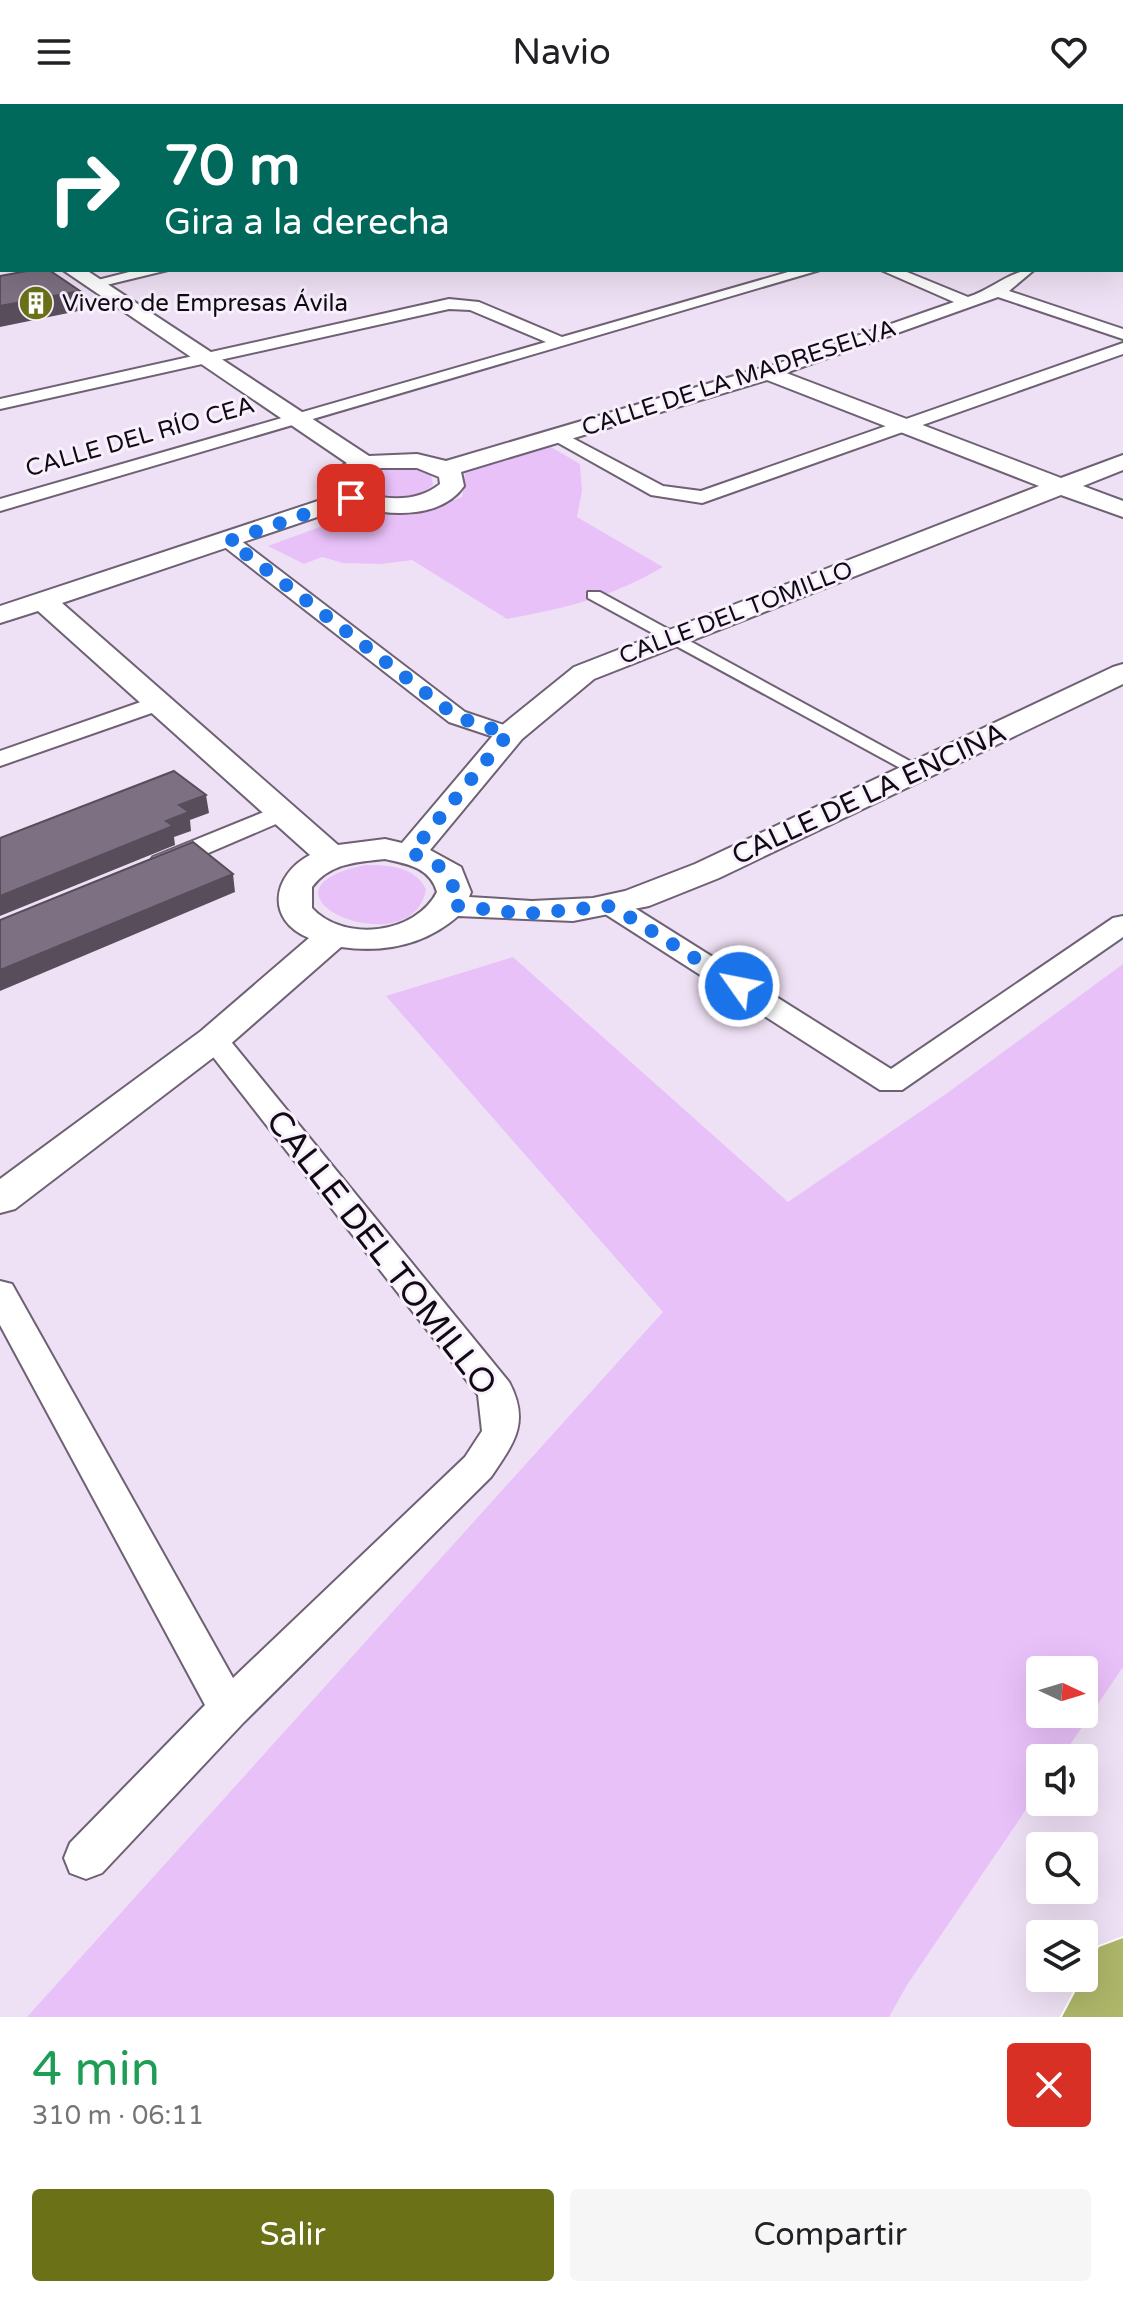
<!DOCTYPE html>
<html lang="es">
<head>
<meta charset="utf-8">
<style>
  :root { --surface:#fff; --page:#f6f6f6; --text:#202124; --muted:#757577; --accent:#6b7117 }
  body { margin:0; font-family:"Varela Round",sans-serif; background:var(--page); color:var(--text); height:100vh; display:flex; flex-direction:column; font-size:30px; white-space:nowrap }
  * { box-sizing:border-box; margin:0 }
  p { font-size:26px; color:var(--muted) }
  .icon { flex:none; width:44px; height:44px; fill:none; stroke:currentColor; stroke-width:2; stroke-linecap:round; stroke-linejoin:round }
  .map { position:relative; height:1913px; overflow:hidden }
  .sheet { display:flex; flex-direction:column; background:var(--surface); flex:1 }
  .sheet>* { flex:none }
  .top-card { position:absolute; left:0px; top:0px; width:1124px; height:168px; box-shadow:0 8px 32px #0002; background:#00695c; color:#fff; overflow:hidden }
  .needle { width:52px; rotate:94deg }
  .fabs { position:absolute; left:1026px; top:1552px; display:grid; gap:16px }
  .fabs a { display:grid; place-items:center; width:72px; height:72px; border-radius:8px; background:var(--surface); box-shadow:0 8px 32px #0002; font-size:40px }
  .pin { position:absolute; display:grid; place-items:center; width:68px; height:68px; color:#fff; margin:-34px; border-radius:16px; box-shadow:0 4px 12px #0006 }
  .me { position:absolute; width:88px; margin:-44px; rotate:303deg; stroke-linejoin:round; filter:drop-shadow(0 0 6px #0008) }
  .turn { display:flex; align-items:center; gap:28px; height:168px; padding:0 32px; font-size:36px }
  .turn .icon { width:104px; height:104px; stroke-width:2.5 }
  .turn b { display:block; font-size:56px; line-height:68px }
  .round { display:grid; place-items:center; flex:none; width:84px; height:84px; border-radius:8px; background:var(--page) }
  .headline { display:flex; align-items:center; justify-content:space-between; height:136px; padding:0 32px }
  h1 { font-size:48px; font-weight:600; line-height:60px; color:#1e9e55 }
  .action { display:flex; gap:16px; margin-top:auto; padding:16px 32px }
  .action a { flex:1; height:92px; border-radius:8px; background:var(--accent); color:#fff; font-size:32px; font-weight:600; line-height:92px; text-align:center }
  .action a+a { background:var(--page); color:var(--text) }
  header { display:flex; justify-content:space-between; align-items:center; height:104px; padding:0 32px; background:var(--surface); font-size:36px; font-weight:600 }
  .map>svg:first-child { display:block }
  .green { fill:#e9c1f9; fill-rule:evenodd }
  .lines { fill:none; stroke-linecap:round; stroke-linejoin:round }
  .pedestrian-casing { stroke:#6e6173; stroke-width:4 }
  .minor-casing { stroke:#6e6173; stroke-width:4 }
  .tertiary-casing { stroke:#6e6173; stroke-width:4 }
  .motorway-casing { stroke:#fff; stroke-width:4 }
  .pedestrian { fill:#fff; fill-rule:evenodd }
  .minor { fill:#fff; fill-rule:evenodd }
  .tertiary { fill:#fff; fill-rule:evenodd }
  .motorway { fill:#aeb66a; fill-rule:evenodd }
  .shaded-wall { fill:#584e5b }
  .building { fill:#7d7082; stroke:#584e5b; stroke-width:2 }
  .route { stroke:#1a73e8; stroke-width:14; stroke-dasharray:0 25.2 }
  .labels { text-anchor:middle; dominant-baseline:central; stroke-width:6; stroke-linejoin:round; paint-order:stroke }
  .far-poi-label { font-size:24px; fill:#100b12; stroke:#f9f0fd; text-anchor:start }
  .far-street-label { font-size:24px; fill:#100b12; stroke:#f9f0fd }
  .street-label { font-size:28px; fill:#100b12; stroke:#f9f0fd }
  .near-street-label { font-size:34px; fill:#100b12; stroke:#f9f0fd }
</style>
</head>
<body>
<header><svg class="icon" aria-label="menu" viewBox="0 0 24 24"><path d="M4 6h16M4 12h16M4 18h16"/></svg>Navio<svg class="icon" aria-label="heart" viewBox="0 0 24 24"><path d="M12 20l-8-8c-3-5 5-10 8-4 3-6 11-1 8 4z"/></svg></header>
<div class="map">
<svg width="1123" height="1913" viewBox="0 0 1123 1913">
  <rect width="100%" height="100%" fill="#efe1f5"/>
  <g class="green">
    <path d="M 551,343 L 580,360 L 582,387 L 577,413 L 663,463 C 610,494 566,504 507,515 L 412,456 L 381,460 L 343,459 L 322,453 L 304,460 L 268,442 L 352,411 L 412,411 L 462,393 L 465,368 Z"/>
    <path d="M 391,363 L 415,365 L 431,371 L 433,381 C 416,397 379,398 360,383 L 361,373 Z"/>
    <path d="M 365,761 C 389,761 414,762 426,785 C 413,865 236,788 365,761 Z"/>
    <path d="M 513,853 L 788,1098 L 946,990 L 1123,860 L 1123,1563 L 1061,1654 L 1040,1654 L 1040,1685 L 907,1881 L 889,1913 L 27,1913 L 663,1208 L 386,892 ZM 1084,1566 L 1084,1610 L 1040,1610 L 1040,1566 Z"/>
  </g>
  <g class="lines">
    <g class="pedestrian-casing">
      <polygon id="pedestrian" points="588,488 600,488 928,667 919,672 913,671 588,494"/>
    </g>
    <g class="minor-casing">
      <g id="minor">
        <polygon points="137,166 168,166 94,184 86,179"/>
        <polygon points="795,166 820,166 0,407 0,395 546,238 470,206 449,205 0,305 0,295 449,195 479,198 562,233"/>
        <path d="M 881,166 L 902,166 L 968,193 C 993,185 1010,166 1034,166 L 1009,187 L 1123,225 L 1123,235 L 998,193 L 774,273 L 762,273 L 762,265 L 954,198 Z"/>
        <polygon points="1123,239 1123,250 702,399 651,391 546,332 549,328 561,328 663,382 701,387"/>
        <polygon points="229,431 236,433 465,608 516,625 520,630 516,635 500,635 449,618 222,441 219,437"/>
        <polygon points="158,592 170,599 166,604 0,662 0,647"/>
        <polygon points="281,701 294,709 290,714 171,765 153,765 149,759 153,753"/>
        <polygon points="612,794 622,796 891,965 1113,814 1123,812 1123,833 902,986 880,986 602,808 598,802 602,796"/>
        <path d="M 214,926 L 224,929 L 509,1278 C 531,1319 513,1340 491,1373 L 244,1618 L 102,1769 L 86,1775 L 70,1769 L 64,1754 L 70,1739 L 205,1601 L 0,1221 L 0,1177 L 12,1180 L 233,1574 L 465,1353 L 482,1327 L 478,1291 L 199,935 L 204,929 Z"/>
      </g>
    </g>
    <g class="tertiary-casing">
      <g id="tertiary">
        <rect x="0" y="113" width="2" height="11"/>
        <path d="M 63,166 L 86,166 L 369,352 L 417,350 L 446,357 L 768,262 L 1061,374 L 1123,351 L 1123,366 L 1083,382 L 1123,397 L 1123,413 L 1061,391 L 594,575 L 522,635 L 430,746 L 461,763 L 471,788 L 469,793 L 532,797 L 593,794 L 625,787 L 695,760 L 1113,563 L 1123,560 L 1123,580 L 719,774 L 649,802 L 573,817 L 458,812 C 425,841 384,849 341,843 L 227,943 L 15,1105 L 0,1109 L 0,1075 L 201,927 L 309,834 C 265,816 272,771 310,751 L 38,507 L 0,519 L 0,502 L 333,392 L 327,380 L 337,365 L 347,359 ZM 767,276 L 1039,382 L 574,563 L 501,622 L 402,739 L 385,735 L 338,741 L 62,499 L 353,401 C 388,413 441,415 464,382 L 461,368 ZM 381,364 L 417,364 L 439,373 L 440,380 C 415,400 379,397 352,383 L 359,371 ZM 385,755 C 407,760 430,763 437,788 C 416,830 344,839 312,804 L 312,783 C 330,759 357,758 385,755 Z"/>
      </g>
    </g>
    <g class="motorway-casing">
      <polygon id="motorway" points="1123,1834 1123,1913 1062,1913 1099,1843"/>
    </g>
    <use href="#pedestrian" class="pedestrian"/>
    <use href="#minor" class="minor"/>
    <use href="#tertiary" class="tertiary"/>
    <use href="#motorway" class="motorway"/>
  </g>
  <g class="shaded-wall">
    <polygon points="404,0 474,0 462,2 405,2"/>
    <rect x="0" y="62" width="2" height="20"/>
    <polygon points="80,187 83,206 0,223 0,202"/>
    <polygon points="206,691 209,709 190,716 191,727 174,733 175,741 0,812 0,792 166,717 179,701"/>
    <polygon points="233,770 235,788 0,887 0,866"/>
  </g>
  <g class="building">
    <polygon points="0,0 420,0 425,2 2,2 2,30 0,29"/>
    <polygon points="2,30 2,62 0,62 0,37"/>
    <polygon points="32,166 49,166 80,187 0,202 0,172"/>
    <polygon points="174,667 206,691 179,701 189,708 166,717 173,722 0,792 0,734"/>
    <polygon points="193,738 233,770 0,866 0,816"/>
  </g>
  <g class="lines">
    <path class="route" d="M 351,394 L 229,437 L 457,613 L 508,630 L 411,749 C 437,758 460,770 452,801 L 524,810 L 612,802 L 739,882"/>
  </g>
  <defs>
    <g id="building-disc" transform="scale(1.8)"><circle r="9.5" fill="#6b7117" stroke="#f9f0fd"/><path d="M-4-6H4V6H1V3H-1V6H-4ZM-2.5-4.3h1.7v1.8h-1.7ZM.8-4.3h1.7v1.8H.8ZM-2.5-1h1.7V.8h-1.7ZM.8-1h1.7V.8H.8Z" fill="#fff"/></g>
  </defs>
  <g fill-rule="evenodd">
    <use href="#building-disc" x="36" y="199"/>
  </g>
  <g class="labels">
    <g class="far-poi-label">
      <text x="62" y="199">Vivero de Empresas Ávila</text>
    </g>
    <g class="far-street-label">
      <text transform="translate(739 274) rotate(-18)">CALLE DE LA MADRESELVA</text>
      <text transform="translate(140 333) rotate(-16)">CALLE DEL RÍO CEA</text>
      <text transform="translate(736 509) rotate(-21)">CALLE DEL TOMILLO</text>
    </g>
    <g class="street-label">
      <text transform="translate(869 690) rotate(-25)">CALLE DE LA ENCINA</text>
    </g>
    <g class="near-street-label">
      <text transform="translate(381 1149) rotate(52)">CALLE DEL TOMILLO</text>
    </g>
  </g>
</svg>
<div class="fabs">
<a><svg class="needle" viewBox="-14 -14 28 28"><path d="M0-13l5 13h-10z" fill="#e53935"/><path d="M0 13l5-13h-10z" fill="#757577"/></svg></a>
<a><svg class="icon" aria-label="sound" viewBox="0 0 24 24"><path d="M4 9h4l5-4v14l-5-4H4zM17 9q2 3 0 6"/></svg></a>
<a><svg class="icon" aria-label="search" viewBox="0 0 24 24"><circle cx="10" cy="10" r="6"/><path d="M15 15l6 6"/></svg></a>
<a><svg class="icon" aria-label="layers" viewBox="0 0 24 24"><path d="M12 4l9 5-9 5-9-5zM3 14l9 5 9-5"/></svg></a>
</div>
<div class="pin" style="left:351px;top:394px;background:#d93025"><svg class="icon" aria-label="arrive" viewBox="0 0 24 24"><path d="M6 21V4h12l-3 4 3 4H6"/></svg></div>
<svg class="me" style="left:739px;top:882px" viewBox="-20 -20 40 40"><circle r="17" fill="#1a73e8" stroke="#fff" stroke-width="3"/><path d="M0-11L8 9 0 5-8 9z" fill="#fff"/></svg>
<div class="top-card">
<div class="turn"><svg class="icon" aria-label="right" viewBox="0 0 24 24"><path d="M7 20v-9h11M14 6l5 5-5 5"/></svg><div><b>70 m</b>Gira a la derecha</div></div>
</div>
</div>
<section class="sheet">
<div class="headline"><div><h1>4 min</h1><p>310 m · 06:11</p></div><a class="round" style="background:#d93025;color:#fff"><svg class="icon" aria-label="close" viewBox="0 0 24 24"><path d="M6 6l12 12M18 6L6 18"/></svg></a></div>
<div class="action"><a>Salir</a><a>Compartir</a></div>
</section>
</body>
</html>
